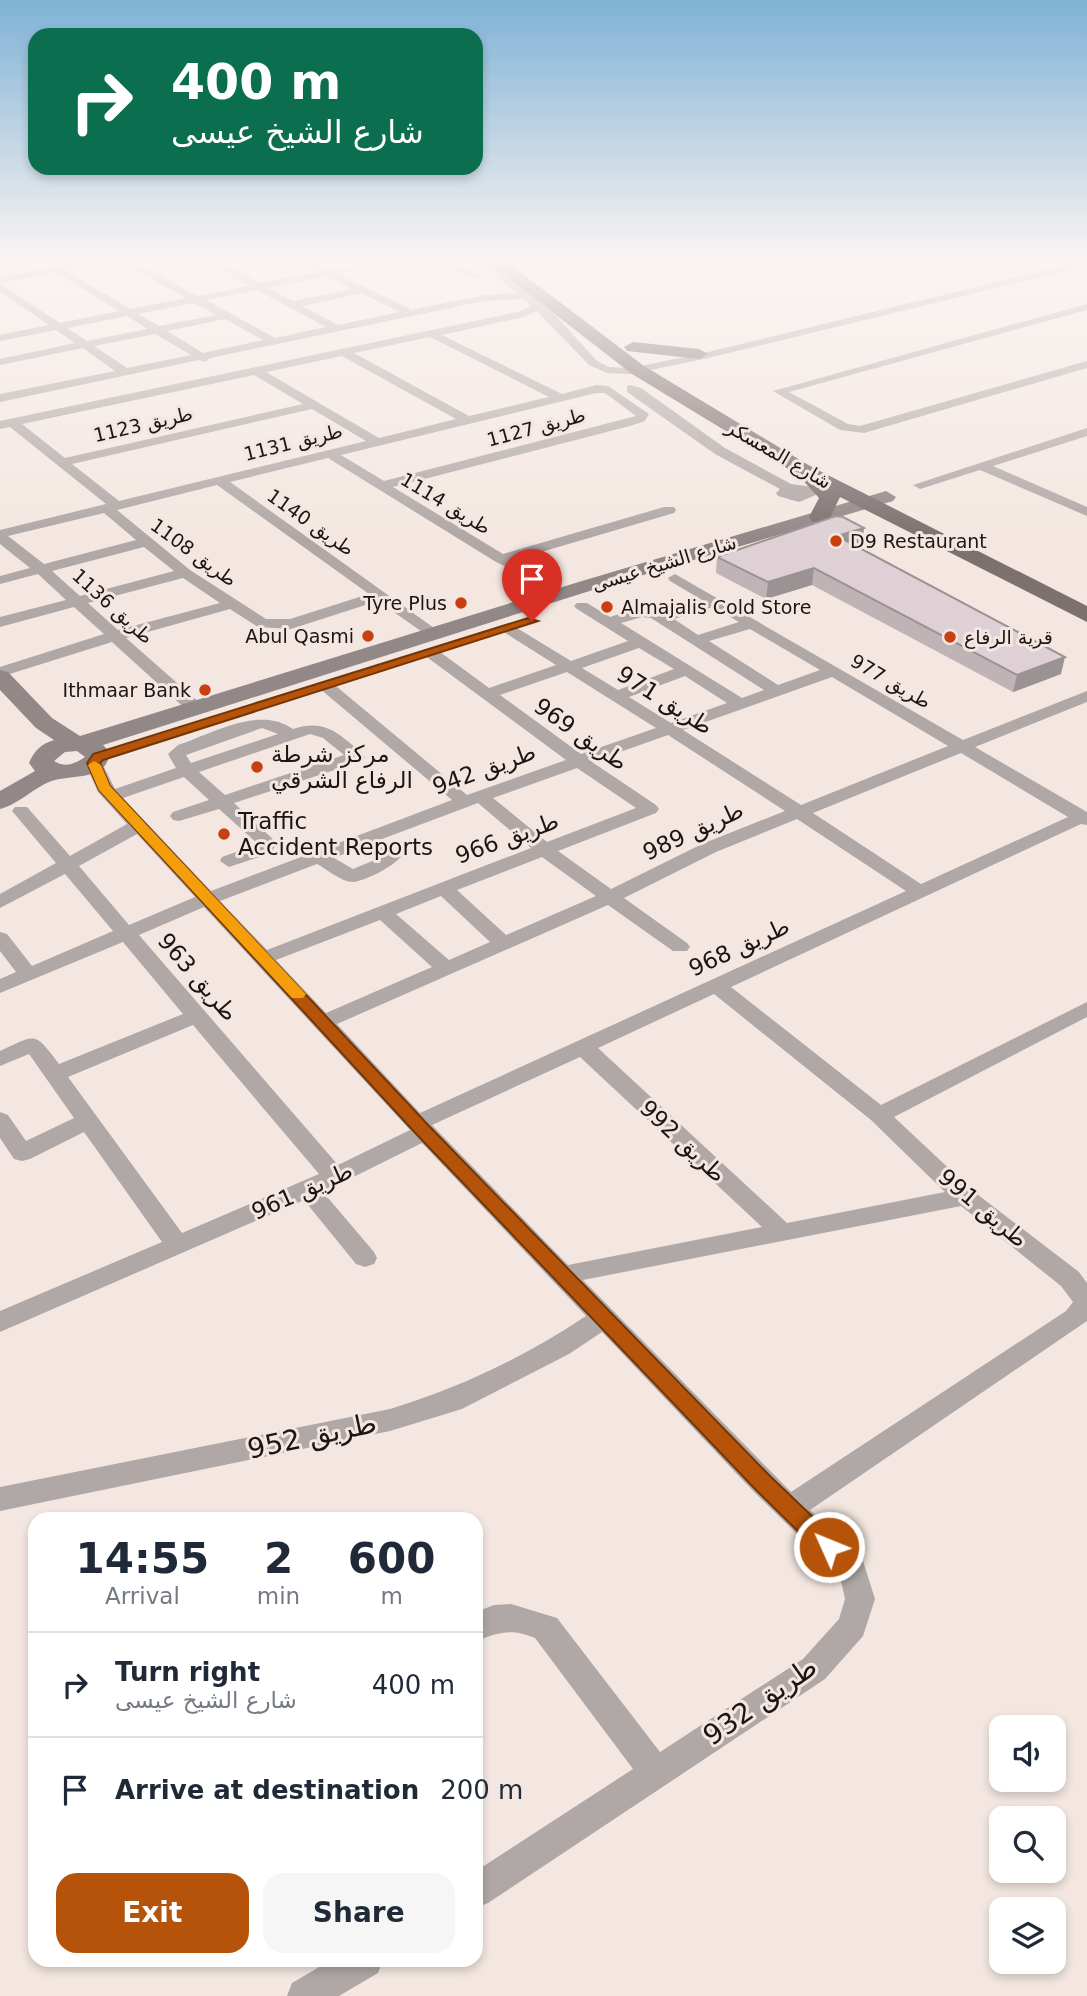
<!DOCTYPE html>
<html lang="en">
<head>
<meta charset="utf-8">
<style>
  :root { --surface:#fff; --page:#f6f6f7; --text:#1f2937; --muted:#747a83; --line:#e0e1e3; --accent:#b45309 }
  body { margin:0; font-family:"DejaVu Sans",Cairo,sans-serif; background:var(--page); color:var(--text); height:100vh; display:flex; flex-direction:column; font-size:26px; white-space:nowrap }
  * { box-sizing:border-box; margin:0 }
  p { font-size:23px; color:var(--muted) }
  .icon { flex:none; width:38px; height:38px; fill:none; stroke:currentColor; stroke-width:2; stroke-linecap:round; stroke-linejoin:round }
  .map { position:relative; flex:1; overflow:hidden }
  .details { position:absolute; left:28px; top:1512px; width:455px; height:455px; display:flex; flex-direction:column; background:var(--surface); border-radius:21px; box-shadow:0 4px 10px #0003 }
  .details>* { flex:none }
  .top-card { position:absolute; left:28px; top:28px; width:455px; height:147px; border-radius:21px; box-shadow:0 4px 10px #0003; background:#0b6e4f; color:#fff; overflow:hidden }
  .tools { position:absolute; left:989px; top:1715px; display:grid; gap:14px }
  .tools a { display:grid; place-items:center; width:77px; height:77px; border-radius:14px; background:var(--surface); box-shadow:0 4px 10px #0003; font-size:35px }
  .pin { position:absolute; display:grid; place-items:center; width:60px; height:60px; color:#fff; margin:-72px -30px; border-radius:50% 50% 50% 0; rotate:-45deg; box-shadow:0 0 7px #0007 }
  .pin .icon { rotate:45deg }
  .me { position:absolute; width:77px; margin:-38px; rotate:314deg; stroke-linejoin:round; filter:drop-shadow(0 0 5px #0008) }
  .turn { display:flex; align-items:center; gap:24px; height:147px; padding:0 28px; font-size:32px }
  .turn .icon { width:91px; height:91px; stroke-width:2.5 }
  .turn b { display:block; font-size:49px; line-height:60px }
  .eta { display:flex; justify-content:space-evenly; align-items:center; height:119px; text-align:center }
  .eta b { font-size:42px; font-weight:700; line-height:49px }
  .button { display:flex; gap:14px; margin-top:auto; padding:14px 28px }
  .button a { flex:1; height:80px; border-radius:21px; background:var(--accent); color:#fff; font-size:28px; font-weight:700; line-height:80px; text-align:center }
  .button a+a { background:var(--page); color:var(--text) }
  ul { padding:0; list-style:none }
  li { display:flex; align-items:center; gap:21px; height:105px; padding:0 28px; border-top:2px solid var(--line) }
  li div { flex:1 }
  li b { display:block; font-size:26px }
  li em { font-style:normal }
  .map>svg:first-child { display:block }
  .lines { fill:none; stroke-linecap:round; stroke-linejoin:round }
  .street { fill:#afa8a7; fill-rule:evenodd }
  .secondary { fill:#928887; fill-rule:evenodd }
  .primary { fill:#7d7170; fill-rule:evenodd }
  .wall { fill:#bfb3b6 }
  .shaded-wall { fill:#9b9294 }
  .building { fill:#ded0d4; stroke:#9b9294; stroke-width:2 }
  .route { fill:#b45309; stroke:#753606; stroke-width:2 }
  .slow { fill:#f59e0b }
  .poi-dot { fill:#c84010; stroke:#f4e7e1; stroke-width:2.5 }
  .labels { text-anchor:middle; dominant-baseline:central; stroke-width:6; stroke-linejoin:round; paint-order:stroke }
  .far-street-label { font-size:19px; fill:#1b1614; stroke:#f4e7e1 }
  .far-poi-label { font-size:19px; fill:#1b1614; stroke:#f4e7e1; text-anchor:start }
  .street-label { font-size:23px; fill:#1b1614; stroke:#f4e7e1 }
  .poi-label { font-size:23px; fill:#1b1614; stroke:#f4e7e1; text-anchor:start }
  .near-street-label { font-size:28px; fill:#1b1614; stroke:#f4e7e1 }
</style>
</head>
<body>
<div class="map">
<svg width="1087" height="1996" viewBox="0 0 1087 1996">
  <rect width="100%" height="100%" fill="#f4e7e1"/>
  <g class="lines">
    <g class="street">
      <path d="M 95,259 L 130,259 L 197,296 L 249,286 L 202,259 L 215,259 L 260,283 L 317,272 L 293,259 C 309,259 319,269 330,269 C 352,270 377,259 403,259 L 338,274 L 412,310 L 484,295 L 516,293 L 476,259 L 488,259 L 555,315 L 597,361 L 609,367 L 631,368 L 704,353 L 1087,260 L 1087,266 L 704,359 L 631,374 L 607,373 L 589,365 L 537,311 L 524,317 L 442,335 L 562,394 L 596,385 L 608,386 L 649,414 L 645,421 L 630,426 L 393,487 L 503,554 L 664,507 L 674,507 L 676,510 L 674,513 L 514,560 L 551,578 L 553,581 L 546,585 L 496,562 L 328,458 L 230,482 L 441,633 L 438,636 L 428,636 L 378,601 L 291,629 L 258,627 L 230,609 L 126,638 L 201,704 L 203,708 L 195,713 L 189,712 L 112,642 L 0,677 L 0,667 L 104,634 L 74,607 L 0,627 L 0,617 L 66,600 L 38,574 L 0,584 L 0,576 L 30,568 L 0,544 L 0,530 L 106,504 L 10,427 L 0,429 L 0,421 L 517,312 L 531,306 L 523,299 L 484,301 L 210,358 L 205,362 L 199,360 L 0,402 L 0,394 L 115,371 L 83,348 L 0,365 L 0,359 L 75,343 L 56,330 L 0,341 L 0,335 L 49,325 L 0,292 L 0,284 L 60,323 L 119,311 L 56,273 L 0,283 L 0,277 ZM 118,260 L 118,261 L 186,298 L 130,309 L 67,271 ZM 326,276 L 352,289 L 293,301 L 268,288 ZM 257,290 L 326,327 L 275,338 L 206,300 ZM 361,293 L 400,312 L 338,325 L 302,306 ZM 194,303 L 216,315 L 159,326 L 138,314 ZM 127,316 L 147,329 L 87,341 L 67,328 ZM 225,319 L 263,340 L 203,353 L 167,331 ZM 155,334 L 191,355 L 127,368 L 94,346 ZM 430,337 L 549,397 L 469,416 L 354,353 ZM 342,356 L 456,419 L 379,438 L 266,372 ZM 254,375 L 303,404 L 65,458 L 22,424 ZM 596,393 L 605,393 L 636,416 L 384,481 L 341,455 ZM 312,409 L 366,441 L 119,501 L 72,464 ZM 217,485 L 369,594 L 290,619 L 266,619 L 190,570 L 117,510 ZM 104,513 L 136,540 L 44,564 L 8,536 ZM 144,547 L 174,571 L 80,596 L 52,571 ZM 183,578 L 220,603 L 118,630 L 88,603 Z"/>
      <polygon points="429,259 444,259 486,277 477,279"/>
      <polygon points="1087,304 1087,310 789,392 848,424 860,426 1087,361 1087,368 864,433 840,430 773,391"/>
      <polygon points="631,385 641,388 725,448 791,484 814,487 818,494 799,502 778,496 776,493 780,489 715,454 627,392 627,386"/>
      <polygon points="1087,428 1087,436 993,466 1087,507 1087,516 980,470 920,489 913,485"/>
      <path d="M 675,574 L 963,740 L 1087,691 L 1087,702 L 975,747 L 1087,812 L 1087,825 L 1081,824 L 731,987 L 881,1105 L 1087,1002 L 1087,1017 L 894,1117 L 973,1191 L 1079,1272 L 1087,1283 L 1087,1321 L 810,1510 L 863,1561 L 875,1599 L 863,1636 L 825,1679 L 488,1903 L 476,1908 L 476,1871 L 633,1769 L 535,1638 C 512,1628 499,1632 476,1641 L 476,1612 L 494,1605 L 511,1604 L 557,1618 L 660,1752 L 803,1659 L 839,1619 L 845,1599 L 840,1576 L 753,1491 L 602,1332 L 569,1354 L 462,1409 L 390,1431 L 0,1511 L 0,1487 L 390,1409 C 460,1388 526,1356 586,1316 L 422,1143 L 323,1192 L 374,1252 L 377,1258 L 374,1264 L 365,1267 L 356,1264 L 304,1200 L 0,1332 L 0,1311 L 162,1242 L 84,1132 L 30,1159 L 22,1161 L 14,1159 L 0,1138 L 0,1112 L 8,1115 L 26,1141 L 74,1118 L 29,1054 L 0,1066 L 0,1051 C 37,1034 34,1031 59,1064 L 183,1014 L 123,942 L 0,993 L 0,979 L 16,972 L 0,951 L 0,932 L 7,934 L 32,966 L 113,931 L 65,874 L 0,908 L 0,894 L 56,863 L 12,811 L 15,807 L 27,807 L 70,856 L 127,824 L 98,792 L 85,763 L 88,759 L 100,759 L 115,789 L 176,768 L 168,754 L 178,745 C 212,734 259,705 293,729 C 325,718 339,734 362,753 L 365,757 L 362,761 L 234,803 L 277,843 L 271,853 L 229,867 L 220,861 L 222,857 L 258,844 L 219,809 L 179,821 L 173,820 L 170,816 L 173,812 L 209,800 L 184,777 L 123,798 L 211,891 L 452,800 L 319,688 L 317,685 L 319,682 L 331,682 L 467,795 L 566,760 L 424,655 L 422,652 L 424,649 L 436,649 L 489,688 L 556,665 L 502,631 L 499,628 L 502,625 L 512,625 L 571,661 L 628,641 L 577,609 L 574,606 L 577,603 L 587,603 L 610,617 L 641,607 L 663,613 L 702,600 L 670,581 L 668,578 ZM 713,607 L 739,622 L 698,635 L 674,619 ZM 642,617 L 651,618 L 764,690 L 742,698 L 621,623 ZM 750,629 L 820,670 L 778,685 L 709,641 ZM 639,648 L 674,669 L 618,690 L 582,668 ZM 567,672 L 656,728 L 581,754 L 500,695 ZM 685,676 L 727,703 L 671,723 L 629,697 ZM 832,677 L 948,746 L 801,805 L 683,730 ZM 262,728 L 278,734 L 191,763 L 186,755 ZM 310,734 L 323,738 L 344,755 L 225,795 L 199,772 ZM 668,735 L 785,811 L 702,844 L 611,889 L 558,851 L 656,813 L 659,809 L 656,805 L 592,762 ZM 961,753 L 1068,817 L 921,884 L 813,813 ZM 577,768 L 636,808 L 547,842 L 493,798 ZM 478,803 L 531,848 L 267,950 L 220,901 L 317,864 C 327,869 341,882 353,882 C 365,881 395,866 401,856 L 382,839 ZM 797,819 L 906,891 L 420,1113 L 337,1024 L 608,905 L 673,951 L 687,951 L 690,947 L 687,943 L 624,898 L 716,852 ZM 137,834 L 195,897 L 129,925 L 79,866 ZM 366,845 L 382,857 L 353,869 L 334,858 ZM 542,857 L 596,896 L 506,935 L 457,890 ZM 441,896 L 490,942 L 449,960 L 396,914 ZM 204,907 L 410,1130 L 338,1165 L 139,935 ZM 380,920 L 432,967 L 326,1013 L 276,960 ZM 714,994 L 871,1120 L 945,1192 L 787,1223 L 598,1048 ZM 193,1025 L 319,1174 L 182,1233 L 68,1077 ZM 580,1057 L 762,1227 L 568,1265 L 432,1125 ZM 961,1206 L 1061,1286 L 1073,1302 L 1066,1311 L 791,1492 L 583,1280 Z"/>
      <polygon points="331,1960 383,1960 378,1973 339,1996 287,1996 292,1983"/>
    </g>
    <path class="secondary" d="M 886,491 L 896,497 L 893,501 L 596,589 L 103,745 L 110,752 C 107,780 75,775 55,780 C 36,785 20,804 0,809 L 0,791 L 35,771 L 29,763 C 34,751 41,744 54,740 L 36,728 L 0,690 L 0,670 L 8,672 L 52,718 L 80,736 L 582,581 ZM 77,751 L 85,757 C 75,764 65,768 54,761 L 65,752 Z"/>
    <g class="primary">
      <polygon points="484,259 503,259 644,366 810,466 1087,606 1087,622 840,497 828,522 812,522 809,517 819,498 798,475 632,374"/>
      <polygon points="633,342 699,349 708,354 699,359 627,351 624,347"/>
    </g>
  </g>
  <polygon class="wall" points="864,528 862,543 854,546 1061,674 1013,692 812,585 766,599 716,573 717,557"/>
  <g class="shaded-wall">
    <polygon points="864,528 862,543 835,552 837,536"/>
    <polygon points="814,568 812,585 766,599 768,582"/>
    <polygon points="1065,657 1061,674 1013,692 1017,675"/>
  </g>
  <polygon class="building" points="836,516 843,517 864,528 837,536 1065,657 1017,675 814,568 768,582 717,557"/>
  <linearGradient id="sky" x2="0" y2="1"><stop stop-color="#7fb2d5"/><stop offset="0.48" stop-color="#faf4f2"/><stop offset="1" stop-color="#faf4f2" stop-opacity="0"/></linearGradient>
  <rect width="1087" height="539" fill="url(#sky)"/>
  <polygon class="route" points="528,618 538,621 103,760 100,763 110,786 431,1128 771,1477 837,1540 840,1547 837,1554 829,1557 821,1554 756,1490 419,1137 99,790 87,763 93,754"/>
  <polygon class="slow" points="94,761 101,765 110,786 303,991 306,994 303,998 292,998 99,790 88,765"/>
  <g class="poi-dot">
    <circle cx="836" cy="541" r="7"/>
    <circle cx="461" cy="603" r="7"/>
    <circle cx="607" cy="607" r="7"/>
    <circle cx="368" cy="636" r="7"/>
    <circle cx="950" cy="637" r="7"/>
    <circle cx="205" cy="690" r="7"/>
    <circle cx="257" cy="767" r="7"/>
    <circle cx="224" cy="834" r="7"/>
  </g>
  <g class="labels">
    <g class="far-street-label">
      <text transform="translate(143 424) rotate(-13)">طريق 1123</text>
      <text transform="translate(536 427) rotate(-15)">طريق 1127</text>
      <text transform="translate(293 442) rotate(-14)">طريق 1131</text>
      <text transform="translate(779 454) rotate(30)">شارع المعسكر</text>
      <text transform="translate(446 503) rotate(31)">طريق 1114</text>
      <text transform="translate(311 522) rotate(35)">طريق 1140</text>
      <text transform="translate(194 552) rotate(36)">طريق 1108</text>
      <text transform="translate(664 563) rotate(-17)">شارع الشيخ عيسى</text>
      <text transform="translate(113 606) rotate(42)">طريق 1136</text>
      <text transform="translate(891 681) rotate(30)">طريق 977</text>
    </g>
    <g class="far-poi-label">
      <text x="850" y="541">D9 Restaurant</text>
      <text x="447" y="603" text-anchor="end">Tyre Plus</text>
      <text x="621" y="607">Almajalis Cold Store</text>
      <text x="354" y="636" text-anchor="end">Abul Qasmi</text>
      <text x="964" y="637">قرية الرفاع</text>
      <text x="191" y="690" text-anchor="end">Ithmaar Bank</text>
    </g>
    <g class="street-label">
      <text transform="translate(665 700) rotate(32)">طريق 971</text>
      <text transform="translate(581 734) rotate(35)">طريق 969</text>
      <text transform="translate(484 769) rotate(-20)">طريق 942</text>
      <text transform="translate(693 831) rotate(-25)">طريق 989</text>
      <text transform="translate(507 838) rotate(-20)">طريق 966</text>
      <text transform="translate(739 947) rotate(-25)">طريق 968</text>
      <text transform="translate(198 977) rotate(49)">طريق 963</text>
      <text transform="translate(683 1141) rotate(43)">طريق 992</text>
      <text transform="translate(302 1191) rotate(-24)">طريق 961</text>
      <text transform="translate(983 1208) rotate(40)">طريق 991</text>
    </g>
    <g class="poi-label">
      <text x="271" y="754">مركز شرطة<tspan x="271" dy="26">الرفاع الشرقي</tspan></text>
      <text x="238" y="821">Traffic<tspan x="238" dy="26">Accident Reports</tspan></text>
    </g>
    <g class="near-street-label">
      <text transform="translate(312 1436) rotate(-12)">طريق 952</text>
      <text transform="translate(760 1701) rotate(-35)">طريق 932</text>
    </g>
  </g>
</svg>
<div class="tools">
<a><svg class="icon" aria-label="sound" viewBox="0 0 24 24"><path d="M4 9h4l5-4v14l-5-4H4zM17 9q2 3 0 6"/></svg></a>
<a><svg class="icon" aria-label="search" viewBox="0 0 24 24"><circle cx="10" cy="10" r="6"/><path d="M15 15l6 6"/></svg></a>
<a><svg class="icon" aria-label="layers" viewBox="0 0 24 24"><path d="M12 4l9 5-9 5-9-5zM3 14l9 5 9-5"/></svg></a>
</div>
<div class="pin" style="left:532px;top:621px;background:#d93025"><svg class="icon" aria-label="arrive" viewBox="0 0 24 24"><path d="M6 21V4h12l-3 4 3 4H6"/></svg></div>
<svg class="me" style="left:829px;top:1547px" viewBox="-20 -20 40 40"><circle r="17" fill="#b45309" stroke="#fff" stroke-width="3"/><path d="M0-11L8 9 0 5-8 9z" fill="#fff"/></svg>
<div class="top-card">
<div class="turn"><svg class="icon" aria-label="right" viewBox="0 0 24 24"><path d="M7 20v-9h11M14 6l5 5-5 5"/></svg><div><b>400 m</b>شارع الشيخ عيسى</div></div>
</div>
<section class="details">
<div class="eta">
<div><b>14:55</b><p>Arrival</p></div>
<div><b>2</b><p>min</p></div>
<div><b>600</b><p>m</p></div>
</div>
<ul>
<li><svg class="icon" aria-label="right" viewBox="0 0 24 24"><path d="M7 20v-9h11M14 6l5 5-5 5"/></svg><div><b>Turn right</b><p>شارع الشيخ عيسى</p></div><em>400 m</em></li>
<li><svg class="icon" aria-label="arrive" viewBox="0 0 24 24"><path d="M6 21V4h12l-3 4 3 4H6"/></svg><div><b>Arrive at destination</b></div><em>200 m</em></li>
</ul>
<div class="button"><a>Exit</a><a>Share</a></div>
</section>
</div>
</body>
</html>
